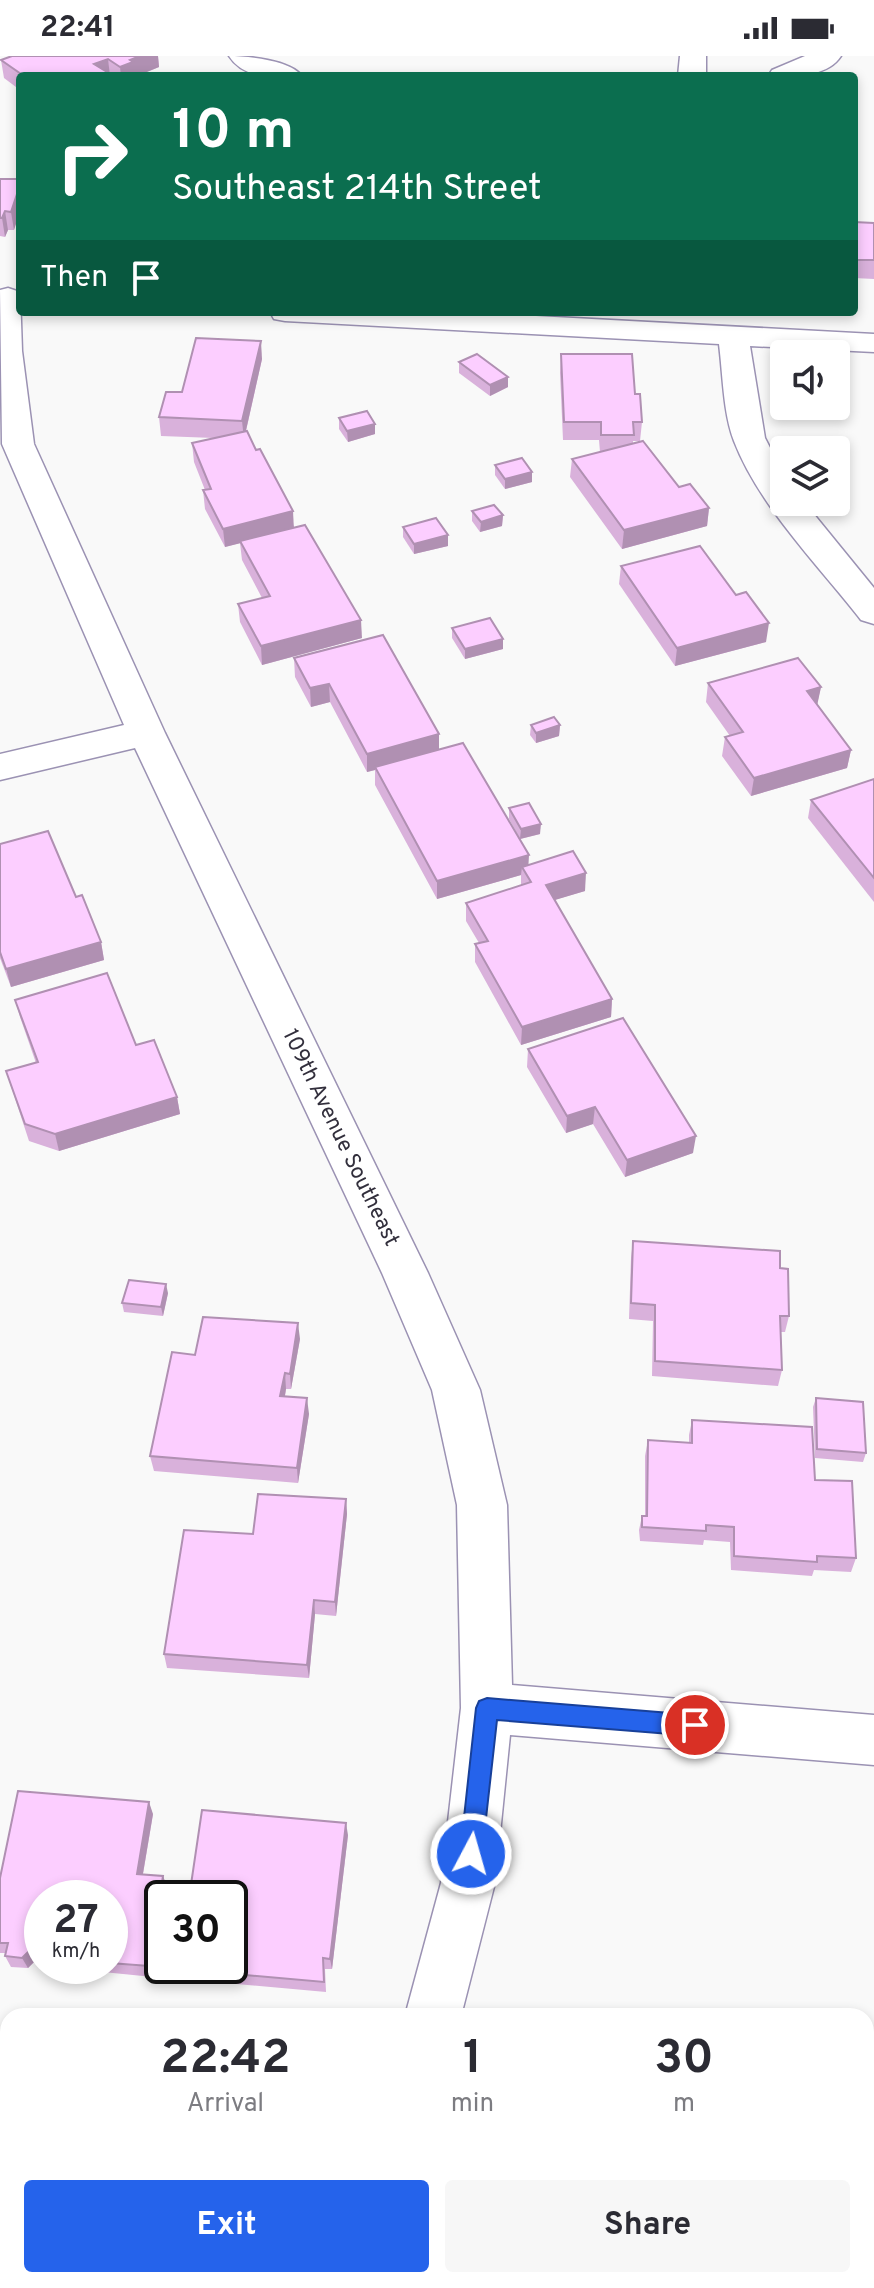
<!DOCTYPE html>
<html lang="en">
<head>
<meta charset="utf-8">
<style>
  :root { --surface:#fff; --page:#f7f7f7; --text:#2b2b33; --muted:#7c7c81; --accent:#2563eb }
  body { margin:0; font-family:Overpass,sans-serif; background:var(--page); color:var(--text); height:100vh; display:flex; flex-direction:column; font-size:30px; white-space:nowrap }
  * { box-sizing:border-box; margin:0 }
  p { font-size:26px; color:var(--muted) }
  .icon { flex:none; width:44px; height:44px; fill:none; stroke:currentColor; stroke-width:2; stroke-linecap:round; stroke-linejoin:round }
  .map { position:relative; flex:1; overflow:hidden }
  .drawer { position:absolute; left:0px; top:1952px; width:874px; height:280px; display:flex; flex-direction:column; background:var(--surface); border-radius:24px 24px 0 0; box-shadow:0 4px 12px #0003 }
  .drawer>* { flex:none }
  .top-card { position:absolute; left:16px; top:16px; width:842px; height:244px; border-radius:8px; box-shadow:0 4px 12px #0003; background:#0b6e4f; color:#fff; overflow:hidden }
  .controls { position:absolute; left:770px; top:284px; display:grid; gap:16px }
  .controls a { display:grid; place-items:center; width:80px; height:80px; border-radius:8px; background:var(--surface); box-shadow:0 4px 12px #0003; font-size:40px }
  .speed { position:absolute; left:24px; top:1824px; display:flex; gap:16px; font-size:40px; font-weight:700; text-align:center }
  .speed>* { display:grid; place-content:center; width:104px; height:104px; border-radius:50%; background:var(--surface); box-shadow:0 4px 12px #0003; line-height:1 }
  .speed small { font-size:20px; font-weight:400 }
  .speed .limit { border:4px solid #111; border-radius:12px; background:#fff; color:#111 }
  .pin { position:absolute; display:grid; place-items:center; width:68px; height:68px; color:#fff; margin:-34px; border:4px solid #fff; border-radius:50%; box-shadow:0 2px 8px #0007 }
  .me { position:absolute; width:88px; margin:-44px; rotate:6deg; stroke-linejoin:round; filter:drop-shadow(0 0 6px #0008) }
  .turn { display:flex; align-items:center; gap:28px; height:168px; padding:0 24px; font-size:36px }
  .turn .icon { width:104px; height:104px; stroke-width:2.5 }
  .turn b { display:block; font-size:56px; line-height:68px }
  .then { display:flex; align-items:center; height:76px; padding:0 24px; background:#0003; gap:16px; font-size:30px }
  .eta { display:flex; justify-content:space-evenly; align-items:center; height:136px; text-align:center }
  .eta b { font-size:48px; font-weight:700; line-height:56px }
  .button { display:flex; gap:16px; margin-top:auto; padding:16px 24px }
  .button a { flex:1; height:92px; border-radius:8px; background:var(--accent); color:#fff; font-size:32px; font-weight:700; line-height:92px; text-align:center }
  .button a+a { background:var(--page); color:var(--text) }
  .status { display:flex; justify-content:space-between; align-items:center; height:56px; padding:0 40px; background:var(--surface); direction:ltr }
  .status svg { height:22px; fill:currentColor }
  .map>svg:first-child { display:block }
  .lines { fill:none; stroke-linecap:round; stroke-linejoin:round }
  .minor-casing { stroke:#9b92b3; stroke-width:3 }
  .minor { fill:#fff; fill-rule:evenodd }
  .wall { fill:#d9b1db }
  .shaded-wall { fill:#b090b2 }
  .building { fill:#fcceff; stroke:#b090b2; stroke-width:2 }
  .route { fill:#2563eb; stroke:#184099; stroke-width:2 }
  .labels { text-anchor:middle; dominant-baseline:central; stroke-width:8; stroke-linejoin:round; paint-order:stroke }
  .street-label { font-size:22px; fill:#322f3c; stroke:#fff }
</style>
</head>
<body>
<div class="status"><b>22:41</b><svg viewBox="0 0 49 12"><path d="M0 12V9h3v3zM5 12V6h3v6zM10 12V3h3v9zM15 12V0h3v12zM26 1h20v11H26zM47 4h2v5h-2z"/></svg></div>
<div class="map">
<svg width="874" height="2232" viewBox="0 0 874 2232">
  <rect width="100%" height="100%" fill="#f9f9f9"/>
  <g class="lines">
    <g class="minor-casing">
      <g id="minor">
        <path d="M 229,0 C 247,0 290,4 302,20 C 276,20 245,25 229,0 Z"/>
        <polygon points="680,0 706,0 706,20 678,20"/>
        <path d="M 805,0 L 841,0 C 827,22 792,20 768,20 L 772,14 Z"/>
        <polygon points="8,232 20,236 22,295 34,388 165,677 428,1217 480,1334 507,1449 512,1629 874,1659 874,1709 510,1679 495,1827 461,1960 405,1960 441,1827 461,1652 457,1449 432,1334 382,1217 135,692 0,724 0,698 124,669 2,388 0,234"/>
        <path d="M 270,256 L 462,256 L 874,278 L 874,296 L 750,290 L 765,382 L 784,419 L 784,446 L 804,446 L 874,532 L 874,568 L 861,564 C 819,510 759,450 734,385 C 723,356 723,319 719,288 L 285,265 L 274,263 Z"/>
        <polygon points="0,2057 8,2058 8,2116 0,2115"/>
        <polygon points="320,2224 380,2224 378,2232 316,2232"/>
      </g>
    </g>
    <use href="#minor" class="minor"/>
  </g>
  <g class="wall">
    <polygon points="9,0 158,0 159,11 137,20 20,20 20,34 4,22 1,4 9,1"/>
    <polygon points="0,123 20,123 14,174 8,174 5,181 0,180"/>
    <polygon points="854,166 874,167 874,223 854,222"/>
    <polygon points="561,298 635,338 642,366 640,385 633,385 633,387 679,431 709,452 707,470 622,493 570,421 572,403 600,396 599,384 563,384 560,317"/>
    <polygon points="262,303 246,375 294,471 362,582 262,609 240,566 238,548 262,542 242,504 240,487 225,491 205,453 203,434 205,434 194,406 192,387 214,382 161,380 159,361 182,336"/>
    <polygon points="459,306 508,331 490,340 459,317"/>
    <polygon points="339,362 375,378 348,386 339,373"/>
    <polygon points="495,409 532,426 505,433 495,419"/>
    <polygon points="472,455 503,459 502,470 480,476 472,465"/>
    <polygon points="403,471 448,490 414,498 403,481"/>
    <polygon points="621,510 766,586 675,610 619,528"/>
    <polygon points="452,572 503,593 465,603 452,582"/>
    <polygon points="294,602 439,693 528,809 585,835 554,844 612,943 611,961 521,989 475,906 475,888 479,887 466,865 466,847 521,830 521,819 437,843 375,729 375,714 367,716 330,646 311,651 295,621"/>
    <polygon points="708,627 821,631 817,648 851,694 847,712 751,740 722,700 725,681 730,680 706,646"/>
    <polygon points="531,669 560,669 559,680 536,687 530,679"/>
    <polygon points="874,723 874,846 808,762 811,744"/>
    <polygon points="509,752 540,778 520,783 509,763"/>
    <polygon points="0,788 101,886 104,904 11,931 0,902"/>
    <polygon points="15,944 136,989 177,1041 180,1058 59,1095 29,1085 6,1015 36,1007 20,961"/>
    <polygon points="528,993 693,1097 625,1121 593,1068 566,1077 527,1011"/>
    <polygon points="633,1185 780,1212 789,1260 785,1276 781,1276 782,1314 778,1330 652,1320 653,1265 629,1263 631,1202"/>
    <polygon points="168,1237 163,1260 124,1256 122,1247"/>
    <polygon points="300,1283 291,1333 286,1333 285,1340 309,1358 298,1427 154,1415 150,1400"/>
    <polygon points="816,1342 866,1397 863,1406 815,1402 813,1351"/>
    <polygon points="692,1364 815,1424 856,1502 851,1516 814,1514 812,1520 731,1514 730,1486 704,1484 703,1489 640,1485 639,1474 642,1460 645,1460 645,1400 648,1384 689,1387 689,1379"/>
    <polygon points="346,1443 347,1458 336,1560 315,1558 309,1622 167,1612 164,1598 253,1478"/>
    <polygon points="153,1758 143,1818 163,1820 167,1831 165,1842 162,1842 153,1921 63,1912 62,1910 110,1910 110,1842 42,1842 42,1902 39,1901 28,1912 11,1911 5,1900 6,1897 0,1897 0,1822"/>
    <polygon points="348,1779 332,1913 325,1913 326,1936 181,1923 178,1913"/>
  </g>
  <g class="shaded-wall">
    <polygon points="140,0 158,0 159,11 137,20 121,20 120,11 130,4"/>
    <polygon points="108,3 110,20 95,20 94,8"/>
    <polygon points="20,129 20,156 14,174 11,156"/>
    <polygon points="5,155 8,174 5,181 2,162"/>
    <polygon points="261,285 262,303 244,383 242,365"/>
    <polygon points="508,321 508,331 490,340 490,329"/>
    <polygon points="375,368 375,378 348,386 347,375"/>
    <polygon points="532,416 532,426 505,433 505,423"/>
    <polygon points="709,452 707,470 622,493 624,474"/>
    <polygon points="293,455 294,474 225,491 223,473"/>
    <polygon points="503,459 502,470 480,476 481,466"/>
    <polygon points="448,479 448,490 414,498 414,488"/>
    <polygon points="361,564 362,582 262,609 261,590"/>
    <polygon points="769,567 766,586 675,610 677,592"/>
    <polygon points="503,583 503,593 465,603 465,593"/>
    <polygon points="329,628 330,646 311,651 310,632"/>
    <polygon points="821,631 817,650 807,635"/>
    <polygon points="560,669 559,680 536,687 536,677"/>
    <polygon points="439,678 439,696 375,711 375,714 367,716 367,698"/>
    <polygon points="851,694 847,712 751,740 754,722"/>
    <polygon points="541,768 540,778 520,783 521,773"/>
    <polygon points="529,799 528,817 522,811 521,819 437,843 437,825"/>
    <polygon points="586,817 585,835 545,847 546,829"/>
    <polygon points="101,886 104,904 11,931 6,913"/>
    <polygon points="612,943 611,961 521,989 522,971"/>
    <polygon points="177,1041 180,1058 59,1095 55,1078"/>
    <polygon points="595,1051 593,1068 566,1077 567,1060"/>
    <polygon points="696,1080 693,1097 625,1121 627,1104"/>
    <polygon points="166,1228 168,1237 163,1260 161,1251"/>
    <polygon points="298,1267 300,1283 291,1333 290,1318"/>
    <polygon points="285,1317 286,1333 282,1356 280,1340"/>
    <polygon points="307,1342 309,1358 298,1427 297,1412"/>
    <polygon points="346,1443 347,1458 336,1560 335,1546"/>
    <polygon points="314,1544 315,1558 309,1622 307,1609"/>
    <polygon points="149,1746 153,1758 141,1829 137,1818"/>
    <polygon points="346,1767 348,1779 332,1913 330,1903"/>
    <polygon points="163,1820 167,1831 165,1842 162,1842 162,1863 153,1921 149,1910"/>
    <polygon points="33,1891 39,1901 28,1912 22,1902"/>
  </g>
  <g class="building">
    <polygon points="12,0 140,0 130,4 133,6 120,11 108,3 94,8 107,16 95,20 24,20 1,4"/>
    <polygon points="0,123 20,123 20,129 11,156 5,155 2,162 0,162"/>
    <polygon points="854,166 874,167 874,204 854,204"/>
    <polygon points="196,282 261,285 242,365 159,361 166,336 182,336"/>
    <polygon points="477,298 508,321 490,329 459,306"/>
    <polygon points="561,298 632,298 635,338 640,338 642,366 633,366 634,379 601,379 601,366 564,366"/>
    <polygon points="367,355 375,368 347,375 339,362"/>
    <polygon points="247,375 256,394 260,393 293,455 223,473 203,434 211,433 192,387"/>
    <polygon points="643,385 679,431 690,428 709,452 624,474 572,403"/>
    <polygon points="522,402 532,416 505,423 495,409"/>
    <polygon points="494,449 503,459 481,466 472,455"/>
    <polygon points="436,462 448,479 414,488 403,471"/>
    <polygon points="305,469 361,564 261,590 238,548 270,540 240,485"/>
    <polygon points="700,490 736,539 746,536 769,567 677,592 621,510"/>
    <polygon points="490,562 503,583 465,593 452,572"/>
    <polygon points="383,579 439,678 367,698 329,628 310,632 294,602"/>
    <polygon points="798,602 821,631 807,635 851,694 754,722 725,681 743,676 708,627"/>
    <polygon points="554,661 560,669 536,677 531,669"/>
    <polygon points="463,687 529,799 437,825 375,711"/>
    <polygon points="874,723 874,822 811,744"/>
    <polygon points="529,747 541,768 521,773 509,752"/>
    <polygon points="48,775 76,841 82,839 101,886 6,913 0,896 0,788"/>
    <polygon points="573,795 586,817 546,829 612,943 522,971 475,888 488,885 466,847 531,826 522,811"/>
    <polygon points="107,917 136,989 154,984 177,1041 55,1078 25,1068 6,1015 38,1006 15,944"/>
    <polygon points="623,962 696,1080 627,1104 595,1051 567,1060 528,993"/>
    <polygon points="633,1185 780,1195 780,1212 788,1213 789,1260 780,1260 782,1314 655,1305 655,1249 631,1247"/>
    <polygon points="129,1224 166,1228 161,1251 122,1247"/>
    <polygon points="203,1261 298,1267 290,1318 285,1317 280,1340 307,1342 297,1412 150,1400 172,1296 195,1299"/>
    <polygon points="816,1342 863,1346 866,1397 817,1393"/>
    <polygon points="692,1364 812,1371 815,1424 852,1425 856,1502 817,1500 817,1506 734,1500 734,1471 706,1469 706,1475 642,1471 642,1460 647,1460 648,1384 692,1387"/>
    <polygon points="258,1438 346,1443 335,1546 314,1544 307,1609 164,1598 184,1474 253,1478"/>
    <polygon points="18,1735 149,1746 137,1818 163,1820 149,1910 110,1907 110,1842 42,1842 42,1893 33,1891 22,1902 5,1900 8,1887 0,1887 0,1822"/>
    <polygon points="202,1754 346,1767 330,1903 323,1902 324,1926 178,1913 178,1910 230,1910 230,1842 189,1842"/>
  </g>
  <polygon class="route" points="487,1642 695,1659 703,1662 706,1669 703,1677 695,1680 497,1664 482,1798 479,1806 471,1809 463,1806 460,1798 476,1652 479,1645"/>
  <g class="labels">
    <g class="street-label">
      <text transform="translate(340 1082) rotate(64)">109th Avenue Southeast</text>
    </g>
  </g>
</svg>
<div class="controls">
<a><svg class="icon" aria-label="sound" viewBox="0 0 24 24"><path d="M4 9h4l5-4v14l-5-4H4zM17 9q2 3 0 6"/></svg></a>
<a><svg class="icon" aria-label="layers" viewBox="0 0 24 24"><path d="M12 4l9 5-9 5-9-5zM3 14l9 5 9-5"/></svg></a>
</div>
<div class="speed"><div>27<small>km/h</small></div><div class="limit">30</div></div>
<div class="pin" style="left:695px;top:1669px;background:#d93025"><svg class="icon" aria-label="arrive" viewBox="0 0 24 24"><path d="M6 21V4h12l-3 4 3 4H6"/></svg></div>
<svg class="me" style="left:471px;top:1798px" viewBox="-20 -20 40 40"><circle r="17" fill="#2563eb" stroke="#fff" stroke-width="3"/><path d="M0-11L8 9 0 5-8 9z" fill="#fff"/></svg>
<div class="top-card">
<div class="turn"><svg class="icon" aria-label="right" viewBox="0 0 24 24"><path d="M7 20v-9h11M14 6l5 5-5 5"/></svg><div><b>10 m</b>Southeast 214th Street</div></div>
<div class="then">Then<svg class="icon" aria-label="arrive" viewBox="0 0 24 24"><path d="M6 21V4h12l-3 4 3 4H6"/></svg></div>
</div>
<section class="drawer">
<div class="eta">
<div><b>22:42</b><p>Arrival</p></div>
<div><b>1</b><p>min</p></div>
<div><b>30</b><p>m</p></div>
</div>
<div class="button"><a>Exit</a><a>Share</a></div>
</section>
</div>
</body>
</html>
